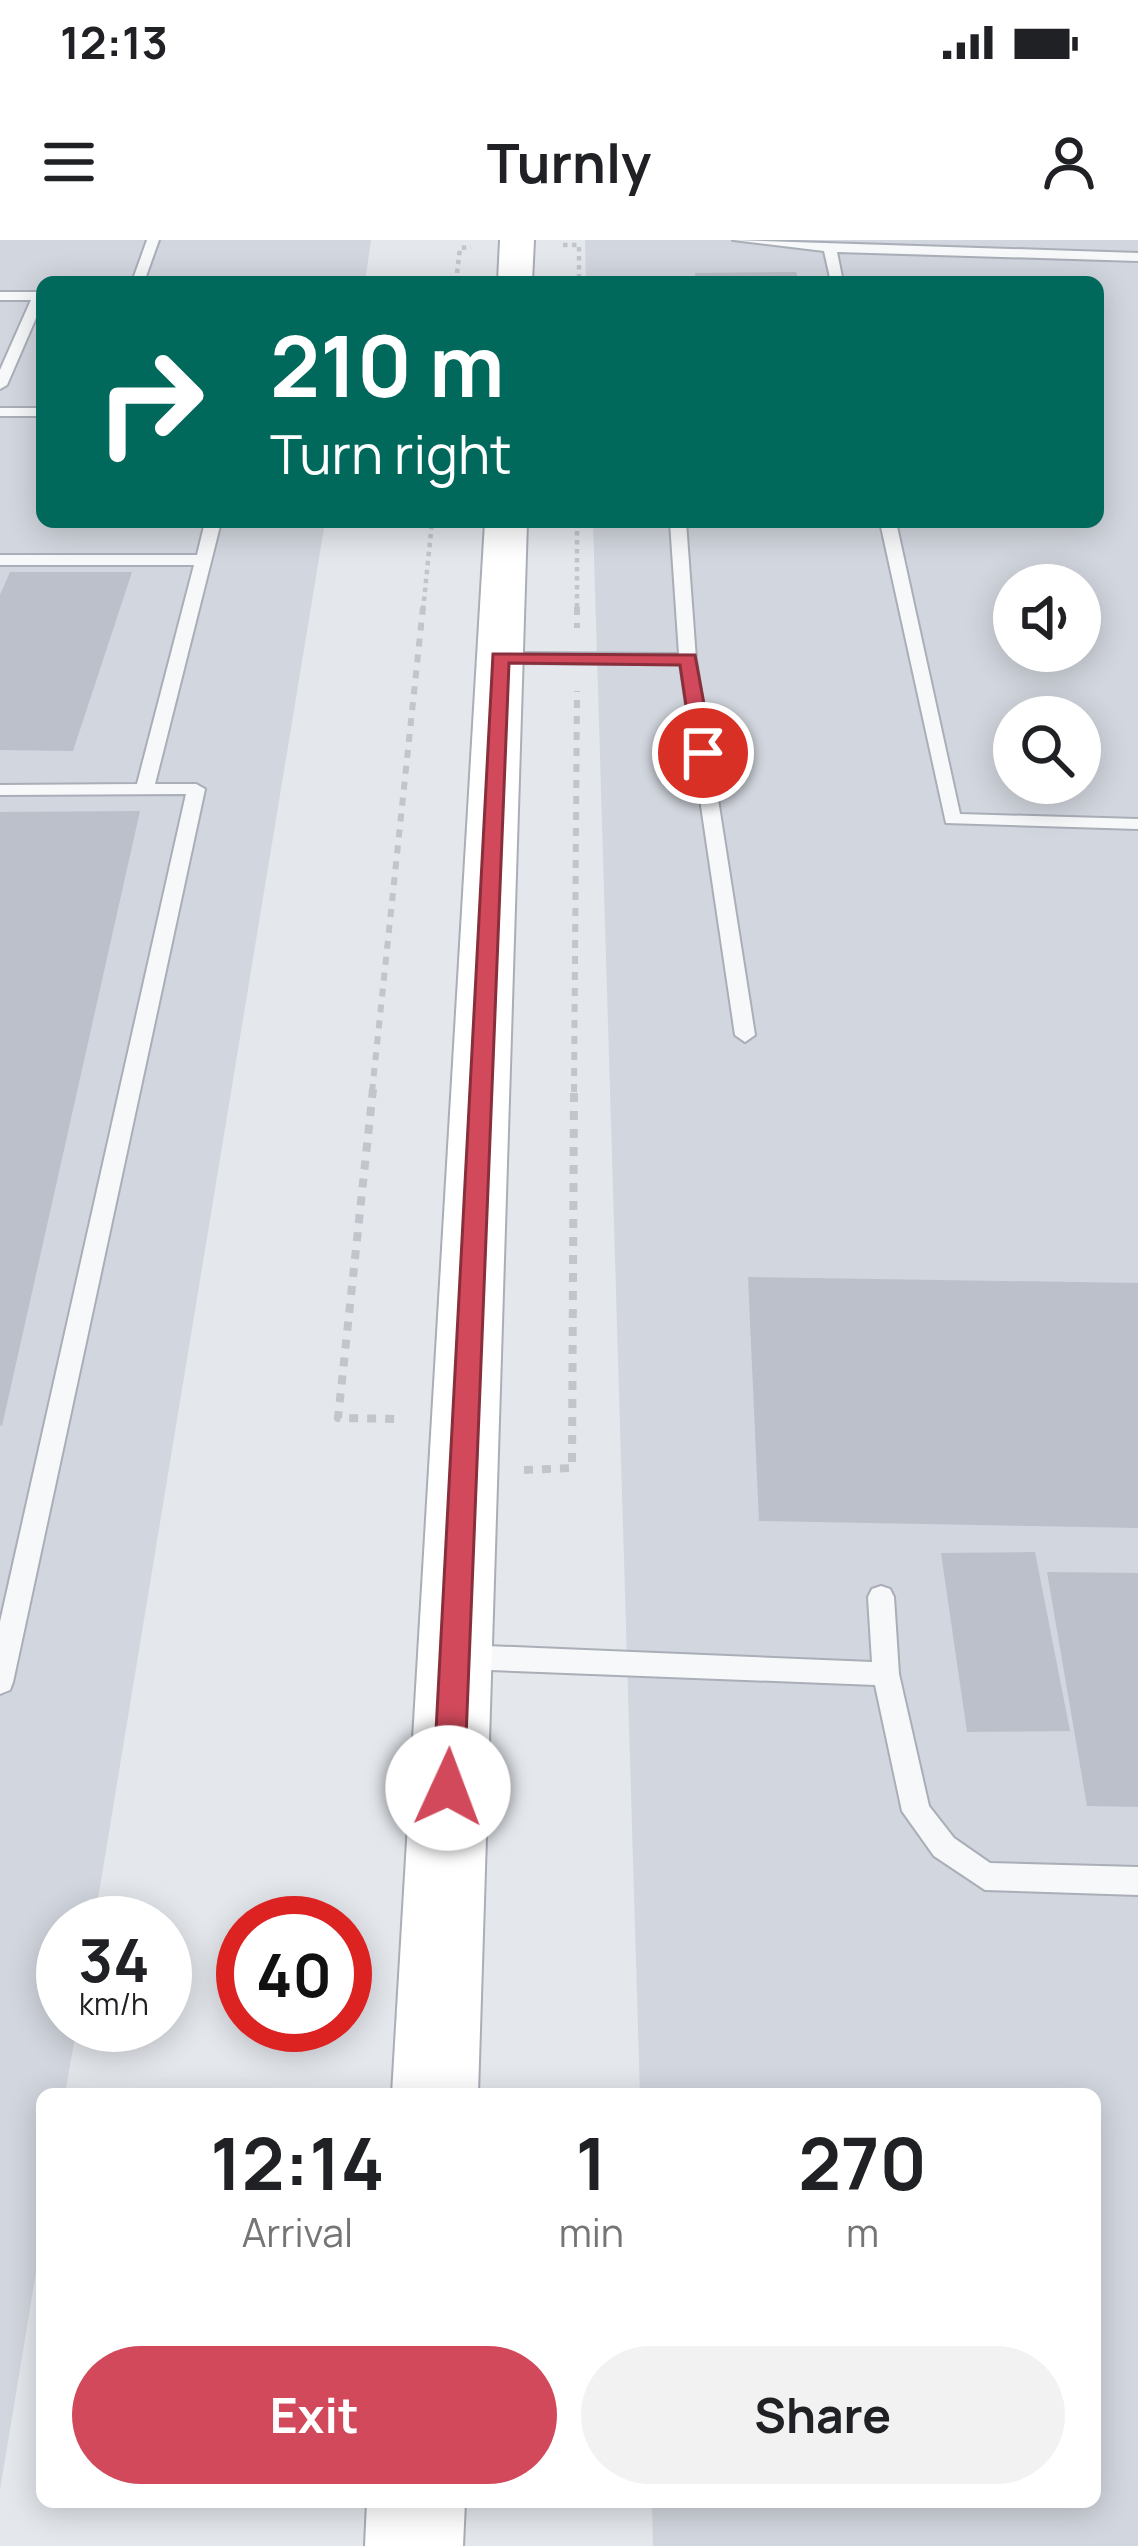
<!DOCTYPE html>
<html lang="en">
<head>
<meta charset="utf-8">
<style>
  :root { --surface:#fff; --page:#f2f2f2; --text:#202124; --muted:#757577; --accent:#d1495b }
  body { margin:0; font-family:Manrope,sans-serif; background:var(--page); color:var(--text); height:100vh; display:flex; flex-direction:column; font-size:45px; white-space:nowrap }
  * { box-sizing:border-box; margin:0 }
  p { font-size:39px; color:var(--muted) }
  .icon { flex:none; width:66px; height:66px; fill:none; stroke:currentColor; stroke-width:2; stroke-linecap:round; stroke-linejoin:round }
  .map { position:relative; flex:1; overflow:hidden }
  .side { position:absolute; left:36px; top:1848px; width:1065px; height:420px; display:flex; flex-direction:column; background:var(--surface); border-radius:18px; box-shadow:0 6px 30px #0003 }
  .side>* { flex:none }
  .guide { position:absolute; left:36px; top:36px; width:1068px; height:252px; border-radius:18px; box-shadow:0 6px 30px #0003; background:#00695c; color:#fff; overflow:hidden }
  .buttons { position:absolute; left:993px; top:324px; display:grid; gap:24px }
  .buttons a { display:grid; place-items:center; width:108px; height:108px; border-radius:50%; background:var(--surface); box-shadow:0 6px 30px #0003; font-size:60px }
  .speed { position:absolute; left:36px; top:1656px; display:flex; gap:24px; font-size:60px; font-weight:700; text-align:center }
  .speed>* { display:grid; place-content:center; width:156px; height:156px; border-radius:50%; background:var(--surface); box-shadow:0 6px 30px #0003; line-height:1 }
  .speed small { font-size:30px; font-weight:400 }
  .speed .limit { border:18px solid #d22; background:#fff; color:#111 }
  .pin { position:absolute; display:grid; place-items:center; width:102px; height:102px; color:#fff; margin:-51px; border:6px solid #fff; border-radius:50%; box-shadow:0 3px 12px #0007 }
  .me { position:absolute; width:132px; margin:-66px; rotate:2deg; stroke-linejoin:round; filter:drop-shadow(0 0 9px #0008) }
  .turn { display:flex; align-items:center; gap:42px; height:252px; padding:0 36px; font-size:54px }
  .turn .icon { width:156px; height:156px; stroke-width:2.5 }
  .turn b { display:block; font-size:84px; line-height:102px }
  .eta { display:flex; justify-content:space-evenly; align-items:center; height:204px; text-align:center }
  .eta b { font-size:72px; font-weight:700; line-height:84px }
  .primary-button { display:flex; gap:24px; margin-top:auto; padding:24px 36px }
  .primary-button a { flex:1; height:138px; border-radius:72px; background:var(--accent); color:#fff; font-size:48px; font-weight:700; line-height:138px; text-align:center }
  .primary-button a+a { background:var(--page); color:var(--text) }
  .status { display:flex; justify-content:space-between; align-items:center; height:84px; padding:0 60px; background:var(--surface); direction:ltr }
  .status svg { height:33px; fill:currentColor }
  header { display:flex; justify-content:space-between; align-items:center; height:156px; padding:0 36px; background:var(--surface); font-size:54px; font-weight:700 }
  .map>svg:first-child { display:block }
  .built { fill:#d2d6de; fill-rule:evenodd }
  .building { fill:#bbc0ca }
  .lines { fill:none; stroke-linecap:round; stroke-linejoin:round }
  .lane-casing { stroke:#a9aeb7; stroke-width:4 }
  .secondary-casing { stroke:#a9aeb7; stroke-width:4 }
  .path-far2 { stroke:#c2c5cb; stroke-width:4.5; stroke-dasharray:4.5 4.5; stroke-linecap:butt }
  .path-far1 { stroke:#c2c5cb; stroke-width:6; stroke-dasharray:8 8; stroke-linecap:butt }
  .path { stroke:#c2c5cb; stroke-width:8; stroke-dasharray:9 9; stroke-linecap:butt }
  .lane { fill:#f7f8fa; fill-rule:evenodd }
  .secondary { fill:#fff; fill-rule:evenodd }
  .route { fill:#d1495b; stroke:#882f3b; stroke-width:3 }
</style>
</head>
<body>
<div class="status"><b>12:13</b><svg viewBox="0 0 49 12"><path d="M0 12V9h3v3zM5 12V6h3v6zM10 12V3h3v9zM15 12V0h3v12zM26 1h20v11H26zM47 4h2v5h-2z"/></svg></div>
<header><svg class="icon" aria-label="menu" viewBox="0 0 24 24"><path d="M4 6h16M4 12h16M4 18h16"/></svg>Turnly<svg class="icon" aria-label="person" viewBox="0 0 24 24"><circle cx="12" cy="8" r="4"/><path d="M4 21q1-7 8-7t8 7"/></svg></header>
<div class="map">
<svg width="1138" height="2306" viewBox="0 0 1138 2306">
  <rect width="100%" height="100%" fill="#e4e7ec"/>
  <g class="built">
    <polygon points="0,0 371,0 365,42 42,42 42,282 325,282 94,1683 63,1683 63,1785 77,1785 65,1854 42,1854 42,1996 0,2250"/>
    <path d="M 585,0 L 1138,0 L 1138,2306 L 653,2306 L 652,2262 L 1095,2262 L 1095,1854 L 640,1854 L 593,282 L 1098,282 L 1098,42 L 586,42 ZM 1014,345 L 1080,345 L 1080,411 L 1014,411 ZM 1014,477 L 1080,477 L 1080,543 L 1014,543 Z"/>
  </g>
  <g class="building">
    <polygon points="796,32 799,42 696,42 695,33"/>
    <polygon points="10,332 132,332 73,511 0,510 0,355"/>
    <polygon points="140,571 2,1186 0,1185 0,572"/>
    <polygon points="748,1037 1138,1043 1138,1288 759,1281"/>
    <polygon points="1035,1312 1070,1491 967,1492 941,1313"/>
    <polygon points="1047,1332 1138,1333 1138,1567 1087,1566"/>
  </g>
  <g class="lines">
    <g class="lane-casing">
      <g id="lane">
        <polygon points="147,0 159,0 144,42 132,42"/>
        <polygon points="733,0 1138,13 1138,21 837,12 843,42 831,42 824,11"/>
        <polygon points="0,52 42,52 42,64 7,145 0,149 0,130 31,60 0,60"/>
        <rect x="0" y="168" width="42" height="8"/>
        <polygon points="205,282 221,282 155,544 196,544 205,549 13,1442 10,1450 0,1454 0,1382 186,554 0,555 0,545 137,544 194,325 0,325 0,315 197,315"/>
        <polygon points="670,282 686,282 696,419 755,795 745,802 735,795 680,424 500,423 492,418 500,413 679,414"/>
        <polygon points="880,282 896,282 960,574 1138,579 1138,589 946,583"/>
        <polygon points="881,1346 890,1349 894,1357 899,1434 929,1566 954,1598 990,1623 1138,1627 1138,1655 985,1650 934,1616 902,1571 875,1445 463,1429 454,1425 450,1417 454,1409 463,1405 872,1422 868,1357 872,1349"/>
      </g>
    </g>
    <g class="secondary-casing">
      <g id="secondary">
        <polygon points="500,0 534,0 532,42 498,42"/>
        <polygon points="485,282 527,282 478,1854 392,1854"/>
        <polygon points="367,2262 465,2262 463,2306 365,2306"/>
      </g>
    </g>
    <g class="path-far2">
      <polyline points="563,5 579,5 579,42"/>
      <polyline points="456,42 460,8 471,7"/>
      <polyline points="577,282 577,370"/>
      <polyline points="423,370 432,282"/>
    </g>
    <g class="path-far1">
      <polyline points="577,367 577,388"/>
      <polyline points="372,852 423,367"/>
      <polyline points="574,852 577,451"/>
    </g>
    <g class="path">
      <polyline points="373,849 338,1178 402,1179"/>
      <polyline points="524,1230 572,1228 574,849"/>
    </g>
    <use href="#lane" class="lane"/>
    <use href="#secondary" class="secondary"/>
  </g>
  <polygon class="route" points="493,414 695,415 713,513 703,519 693,513 680,425 509,423 464,1548 460,1558 448,1562 437,1558 433,1548"/>
</svg>
<div class="buttons">
<a><svg class="icon" aria-label="sound" viewBox="0 0 24 24"><path d="M4 9h4l5-4v14l-5-4H4zM17 9q2 3 0 6"/></svg></a>
<a><svg class="icon" aria-label="search" viewBox="0 0 24 24"><circle cx="10" cy="10" r="6"/><path d="M15 15l6 6"/></svg></a>
</div>
<div class="speed"><div>34<small>km/h</small></div><div class="limit">40</div></div>
<div class="pin" style="left:703px;top:513px;background:#d93025"><svg class="icon" aria-label="arrive" viewBox="0 0 24 24"><path d="M6 21V4h12l-3 4 3 4H6"/></svg></div>
<svg class="me" style="left:448px;top:1548px" viewBox="-20 -20 40 40"><circle r="19" fill="#fff"/><path d="M0-13L10 11 0 6-10 11z" fill="#d1495b"/></svg>
<div class="guide">
<div class="turn"><svg class="icon" aria-label="right" viewBox="0 0 24 24"><path d="M7 20v-9h11M14 6l5 5-5 5"/></svg><div><b>210 m</b>Turn right</div></div>
</div>
<section class="side">
<div class="eta">
<div><b>12:14</b><p>Arrival</p></div>
<div><b>1</b><p>min</p></div>
<div><b>270</b><p>m</p></div>
</div>
<div class="primary-button"><a>Exit</a><a>Share</a></div>
</section>
</div>
</body>
</html>
